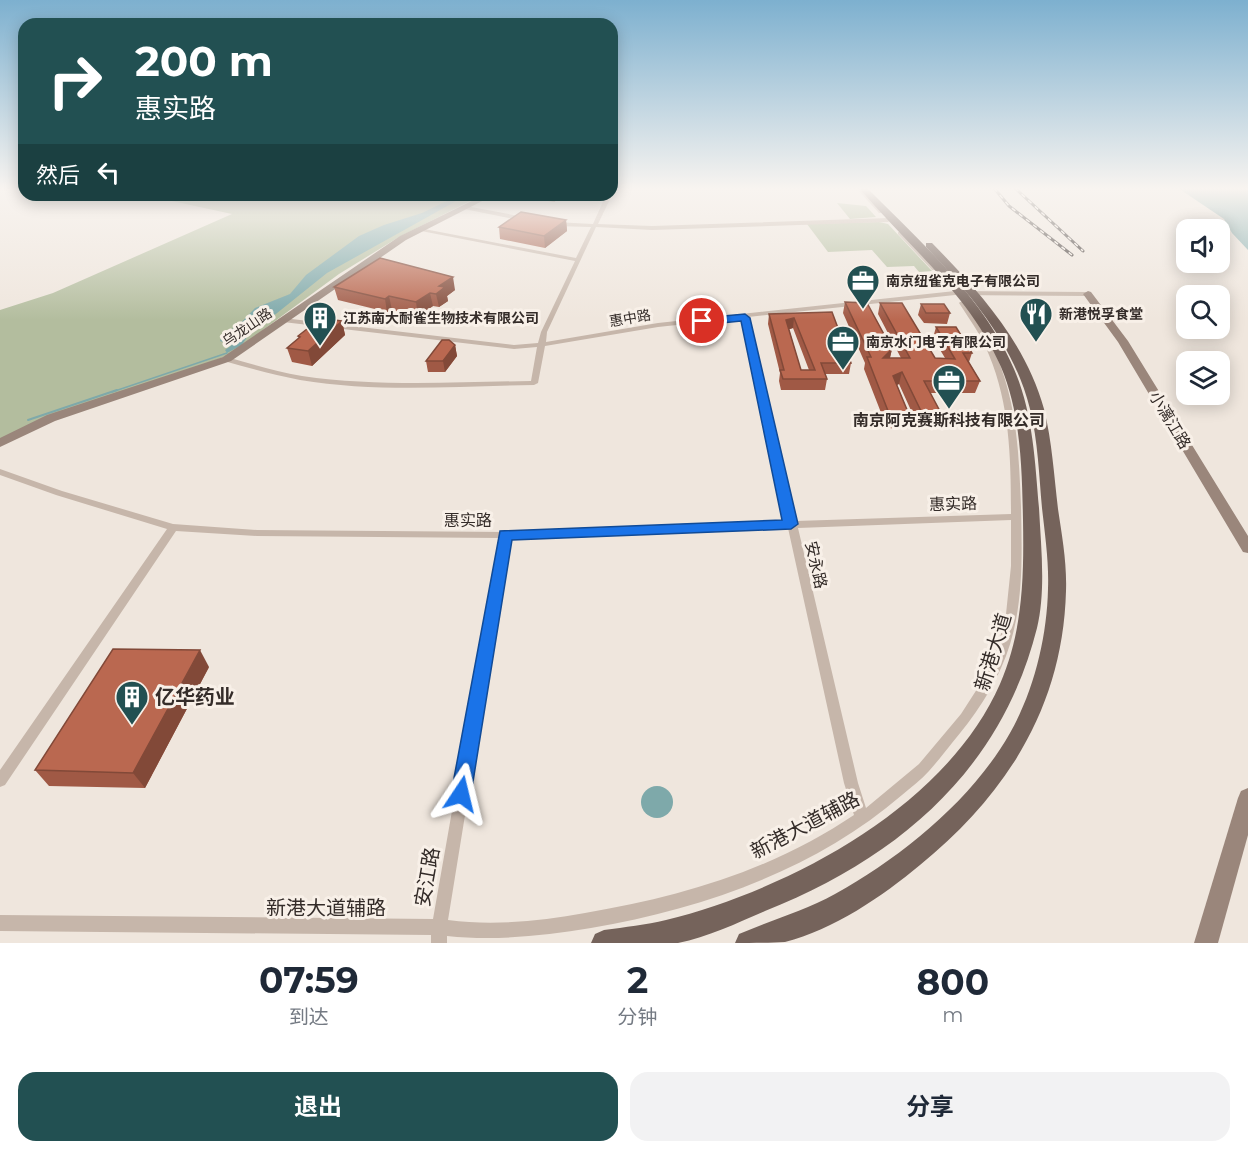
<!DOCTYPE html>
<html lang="zh">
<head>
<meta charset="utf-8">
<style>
  :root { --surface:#fff; --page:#f2f2f3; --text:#1f2937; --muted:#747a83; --accent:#225052 }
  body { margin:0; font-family:Montserrat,"Noto Sans SC",sans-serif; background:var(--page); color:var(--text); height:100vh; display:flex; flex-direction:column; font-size:22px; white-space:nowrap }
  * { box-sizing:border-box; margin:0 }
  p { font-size:20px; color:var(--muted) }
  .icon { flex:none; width:33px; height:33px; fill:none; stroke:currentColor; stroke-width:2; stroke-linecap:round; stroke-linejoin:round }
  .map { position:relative; height:943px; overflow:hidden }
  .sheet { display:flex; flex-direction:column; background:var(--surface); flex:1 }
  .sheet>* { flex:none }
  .hud { position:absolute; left:18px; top:18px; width:600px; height:183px; border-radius:18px; box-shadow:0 3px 15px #0003; background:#225052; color:#fff; overflow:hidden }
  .controls { position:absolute; left:1176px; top:219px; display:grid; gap:12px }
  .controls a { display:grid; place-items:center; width:54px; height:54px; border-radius:12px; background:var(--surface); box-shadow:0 3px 15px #0003; font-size:30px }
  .pin { position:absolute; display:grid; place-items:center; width:51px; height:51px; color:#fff; margin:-26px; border:3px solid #fff; border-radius:50%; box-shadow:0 2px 6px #0007 }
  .me { position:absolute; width:66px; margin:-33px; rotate:10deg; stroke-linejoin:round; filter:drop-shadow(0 0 4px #0008) }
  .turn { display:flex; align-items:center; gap:21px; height:126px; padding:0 18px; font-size:27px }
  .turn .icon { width:78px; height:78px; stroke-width:2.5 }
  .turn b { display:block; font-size:42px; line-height:51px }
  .then { display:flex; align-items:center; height:57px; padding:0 18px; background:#0003; gap:12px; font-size:22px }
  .eta { display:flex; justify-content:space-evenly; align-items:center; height:102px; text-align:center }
  .eta b { font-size:36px; font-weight:700; line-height:42px }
  .cta { display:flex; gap:12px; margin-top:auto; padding:12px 18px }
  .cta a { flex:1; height:69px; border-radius:18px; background:var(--accent); color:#fff; font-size:24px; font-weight:700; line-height:69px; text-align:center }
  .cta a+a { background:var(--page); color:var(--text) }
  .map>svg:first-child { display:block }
  .green { fill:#b3bd9e }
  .water { fill:#7ea9aa }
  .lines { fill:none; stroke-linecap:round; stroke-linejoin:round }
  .stream-far1 { stroke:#7ea9aa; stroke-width:1.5 }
  .stream { stroke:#7ea9aa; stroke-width:2 }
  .street { fill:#c6b6aa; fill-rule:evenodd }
  .secondary { fill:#9a867b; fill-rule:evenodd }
  .primary { fill:#75635b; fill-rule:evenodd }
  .rail-casing { stroke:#342c29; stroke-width:3 }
  .rail { stroke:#f8f0e8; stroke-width:1.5; stroke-dasharray:4.5; stroke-linecap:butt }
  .wall { fill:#a05945; fill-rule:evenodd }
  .shaded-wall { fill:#824938 }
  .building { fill:#ba6850; stroke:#824938; stroke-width:1.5; fill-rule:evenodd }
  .route { fill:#1a73e8; stroke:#114b97; stroke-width:1.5 }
  .labels { text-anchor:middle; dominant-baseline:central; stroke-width:6; stroke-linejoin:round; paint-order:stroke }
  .far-poi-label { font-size:14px; font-weight:bold; fill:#342c29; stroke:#f8f0e8; text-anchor:start }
  .far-street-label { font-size:14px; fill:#342c29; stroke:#f8f0e8 }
  .poi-label { font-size:16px; font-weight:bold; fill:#342c29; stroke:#f8f0e8 }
  .street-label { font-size:16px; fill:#342c29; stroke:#f8f0e8 }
  .near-street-label { font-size:20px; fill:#342c29; stroke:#f8f0e8 }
  .near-poi-label { font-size:20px; font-weight:bold; fill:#342c29; stroke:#f8f0e8; text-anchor:start }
</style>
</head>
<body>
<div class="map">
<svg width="1248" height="943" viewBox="0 0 1248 943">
  <rect width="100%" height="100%" fill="#efe6dd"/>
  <g class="green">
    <polygon points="144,195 482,195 399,237 339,274 229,355 0,440 0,310 53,293 232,214"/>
    <polygon points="837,203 866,206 876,217 850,219"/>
    <polygon points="879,222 888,224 932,271 919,272 914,266 887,267 872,250 828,252 807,224"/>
  </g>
  <g class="water">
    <polygon points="1178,188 1248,188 1248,250 1232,233 1224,219"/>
    <polygon points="459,195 467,195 327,273 247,337 242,345 227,353 225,350 232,345 220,341 223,334 239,325 255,308 290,294 306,275 359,236 384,225 422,213"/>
    <circle cx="657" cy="802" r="16"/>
  </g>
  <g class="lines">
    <polyline class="stream-far1" points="112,392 227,353"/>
    <polyline class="stream" points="28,420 117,390"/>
    <g class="street">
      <polygon points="620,188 650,188 648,189 622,189"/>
      <polygon points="856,188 860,188 883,211 883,213 879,213"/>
      <path d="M 606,195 L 612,195 L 598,224 L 652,226 L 888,218 L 891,220 L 888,222 L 652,230 L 596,227 L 547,332 L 546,342 L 658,323 L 955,291 L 1088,292 L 1091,294 L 1088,296 L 955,295 L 748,317 L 796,521 L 1011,514 C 1011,460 1010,405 989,355 C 982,336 970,320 959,303 L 960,302 L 964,302 C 976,319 988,335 996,355 C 1017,403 1019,455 1021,507 C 1022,557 1024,608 1006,656 C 994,688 974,717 952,743 C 944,753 937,762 929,771 C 921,780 911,787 902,795 C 815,870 702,909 591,928 C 543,936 495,941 447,936 L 447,943 L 431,943 L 431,935 L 0,931 L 0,915 L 433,919 L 500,538 L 257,536 L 176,531 L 5,785 L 0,787 L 0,770 L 167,529 L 56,495 L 0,475 L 0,469 L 62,491 L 173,524 L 257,530 L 506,532 L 787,522 L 742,318 L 658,327 L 545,346 L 538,383 L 534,385 C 457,386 377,393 300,380 C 274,375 249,368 224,361 L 223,359 L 227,357 C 252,364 276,372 302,376 C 378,387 455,382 531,381 L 537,347 L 514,349 L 283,322 L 280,320 L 283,318 L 514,345 L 538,343 L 541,332 L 575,261 L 416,230 L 419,228 L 576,258 L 591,227 L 555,226 L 552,224 L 555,222 L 593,224 ZM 1011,520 L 1011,566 L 1006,614 L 998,646 L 988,672 L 961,714 L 919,764 L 866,808 L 858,783 L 798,528 ZM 788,528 L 844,783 L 854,815 C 840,824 826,833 811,841 C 741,879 663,900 585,913 C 540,921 494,926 448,920 L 510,538 Z"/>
      <polygon points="466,206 524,217 527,219 524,221 464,209 464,207"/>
      <polygon points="898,232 902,232 936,268 936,270 932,270 898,234"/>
    </g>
    <g class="secondary">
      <polygon points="484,195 494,195 406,240 231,361 55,421 0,447 0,438 47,415 223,357 400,236"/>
      <polygon points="1088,291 1091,292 1128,341 1248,536 1248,553 1243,552 1118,342 1083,294"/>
      <polygon points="1248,788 1248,835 1218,943 1194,943 1238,798 1241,791"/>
    </g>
    <g class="primary">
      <path d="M 859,188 L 867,188 C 920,241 984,298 1014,369 C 1033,413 1035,461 1039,508 C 1041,547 1046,590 1037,628 C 1001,771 898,858 765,911 C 737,923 708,937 678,943 C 654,943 616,943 591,943 L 595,934 L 604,930 C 625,927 646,925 666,920 C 790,889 946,807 1000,684 C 1023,631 1024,577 1023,520 C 1022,470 1021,414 1001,367 C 970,295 908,246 859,188 Z"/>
      <path d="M 926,243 L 932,243 C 979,291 1026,343 1044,409 C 1052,441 1054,476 1058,509 C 1062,536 1067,563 1066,591 C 1063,706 1007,794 920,865 C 883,896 833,930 785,942 C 770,943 750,943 735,943 L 739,934 C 771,920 804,911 835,894 C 902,857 972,800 1010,733 C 1034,691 1047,637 1048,589 C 1049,562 1045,535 1042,508 C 1039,475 1038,441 1030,409 C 1014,344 970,294 926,247 Z"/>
    </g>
    <g class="rail-casing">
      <g id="rail">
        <polyline points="994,188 1009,206 1072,255"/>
        <polyline points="1015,188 1083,251"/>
      </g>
    </g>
    <use href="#rail" class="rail"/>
  </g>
  <g class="wall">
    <polygon points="532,195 584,195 576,201 560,198 554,202 532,198"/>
    <polygon points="566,220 567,231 545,248 500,239 499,227"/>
    <polygon points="334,287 455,290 447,296 448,301 439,307 433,306 418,316 392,310 387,312 338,300"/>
    <polygon points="845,302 892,349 890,358 901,358 878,314 880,303 935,358 945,358 933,338 936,327 972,353 969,362 980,381 975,393 930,393 942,415 938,428 919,428 899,384 897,385 910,417 907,429 887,428 864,369 865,363 843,313"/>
    <polygon points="921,304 950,313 947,324 924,323 918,315"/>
    <path d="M 832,312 L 851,363 L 849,374 L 825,374 L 827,379 L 825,390 L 781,390 L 779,381 L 780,373 L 768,324 L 769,314 ZM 793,328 L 809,370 L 801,370 L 789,329 Z"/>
    <polygon points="342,321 345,335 312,366 292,362 287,348 299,338 298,336"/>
    <polygon points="455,345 457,356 445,372 428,372 426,361"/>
    <polygon points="209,667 145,788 49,786 35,770"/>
  </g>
  <g class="shaded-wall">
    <polygon points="554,195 559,195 560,198 554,202"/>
    <polygon points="576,195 584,195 576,201"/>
    <polygon points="566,220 567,231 545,248 544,236"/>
    <polygon points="453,277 455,290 447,296 448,301 439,307 436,294 439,286"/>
    <polygon points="430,293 433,306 418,316 416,302"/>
    <polygon points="389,296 392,310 387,312 385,299"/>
    <polygon points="794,318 793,328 784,331 786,320"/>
    <polygon points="342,321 345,335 312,366 308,351"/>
    <polygon points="455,345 457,356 445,372 443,361"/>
    <polygon points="892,349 889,361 883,358"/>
    <polygon points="902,372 899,384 890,387 893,376"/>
    <polygon points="200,650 209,667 145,788 133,773"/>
  </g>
  <g class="building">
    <polygon points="521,212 566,220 544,236 499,227"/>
    <polygon points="380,258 453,277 439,286 445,287 436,294 430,293 416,302 389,296 385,299 334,287"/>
    <polygon points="845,302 867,303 892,349 883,358 910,358 880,303 902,303 935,358 955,359 936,327 956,327 972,353 963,353 980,381 924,381 942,415 923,415 902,372 893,376 910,417 890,416 867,357 871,357"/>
    <polygon points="921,304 944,304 950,313 926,313"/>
    <path d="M 832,312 L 851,363 L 821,363 L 827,379 L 783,379 L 780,370 L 784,370 L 769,314 ZM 794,318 L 815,370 L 801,370 L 786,320 Z"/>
    <polygon points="321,318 342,321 308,351 287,348 300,337 298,336"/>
    <polygon points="442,340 449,340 455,345 443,361 426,361"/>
    <polygon points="113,649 200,650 133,773 35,770"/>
  </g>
  <linearGradient id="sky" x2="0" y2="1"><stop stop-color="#7db0cf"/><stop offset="0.59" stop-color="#f8f4f0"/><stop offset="1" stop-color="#f8f4f0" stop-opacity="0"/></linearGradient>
  <rect width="1248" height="320" fill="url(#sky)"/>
  <polygon class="route" points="745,314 750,318 798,524 791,529 512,540 471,794 468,801 461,804 454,801 451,794 500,531 782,520 741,321 702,325 697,321 702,318"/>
  <defs>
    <g id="office-pin" transform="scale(1.725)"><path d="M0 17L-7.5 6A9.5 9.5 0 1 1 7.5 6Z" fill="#225052" stroke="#f8f0e8"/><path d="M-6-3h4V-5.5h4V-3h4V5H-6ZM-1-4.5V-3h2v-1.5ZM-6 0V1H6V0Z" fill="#fff"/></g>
    <g id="restaurant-pin" transform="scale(1.725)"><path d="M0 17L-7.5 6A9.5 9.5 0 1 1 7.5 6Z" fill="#225052" stroke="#f8f0e8"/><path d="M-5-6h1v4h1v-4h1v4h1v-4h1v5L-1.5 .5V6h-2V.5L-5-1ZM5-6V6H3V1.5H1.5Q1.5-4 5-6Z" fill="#fff"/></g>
    <g id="building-pin" transform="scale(1.725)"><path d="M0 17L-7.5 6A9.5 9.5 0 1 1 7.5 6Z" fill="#225052" stroke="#f8f0e8"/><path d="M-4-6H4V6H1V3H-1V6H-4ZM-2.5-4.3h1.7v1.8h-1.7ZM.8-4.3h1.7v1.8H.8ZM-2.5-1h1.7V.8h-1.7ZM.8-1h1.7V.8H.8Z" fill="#fff"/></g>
  </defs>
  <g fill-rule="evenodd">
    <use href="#office-pin" x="863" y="281"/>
    <use href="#restaurant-pin" x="1036" y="314"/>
    <use href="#building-pin" x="320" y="318"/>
    <use href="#office-pin" x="843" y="342"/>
    <use href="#office-pin" x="949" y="381"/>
    <use href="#building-pin" x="132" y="697"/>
  </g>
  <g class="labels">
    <g class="far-poi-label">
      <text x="886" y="281">南京纽雀克电子有限公司</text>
      <text x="1059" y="314">新港悦孚食堂</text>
      <text x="343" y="318">江苏南大耐雀生物技术有限公司</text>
      <text x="866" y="342">南京水门电子有限公司</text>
    </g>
    <g class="far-street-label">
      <text transform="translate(630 318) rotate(-10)">惠中路</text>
      <text transform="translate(247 327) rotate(-34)">乌龙山路</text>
    </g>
    <g class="poi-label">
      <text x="949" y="420">南京阿克赛斯科技有限公司</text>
    </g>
    <g class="street-label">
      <text transform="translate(1170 420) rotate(59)">小漓江路</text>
      <text transform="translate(953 504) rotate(-2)">惠实路</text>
      <text x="468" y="520">惠实路</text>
      <text transform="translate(816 565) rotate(77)">安永路</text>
    </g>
    <g class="near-street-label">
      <text transform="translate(993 652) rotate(-73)">新港大道</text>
      <text transform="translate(805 825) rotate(-28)">新港大道辅路</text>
      <text transform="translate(427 877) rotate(-80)">安江路</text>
      <text x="326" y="908">新港大道辅路</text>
    </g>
    <g class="near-poi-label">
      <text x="155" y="697">亿华药业</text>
    </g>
  </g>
</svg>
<div class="controls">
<a><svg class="icon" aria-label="sound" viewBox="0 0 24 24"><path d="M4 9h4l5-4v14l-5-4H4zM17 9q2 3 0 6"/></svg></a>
<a><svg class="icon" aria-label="search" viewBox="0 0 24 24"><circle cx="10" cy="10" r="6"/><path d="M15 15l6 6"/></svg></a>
<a><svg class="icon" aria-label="layers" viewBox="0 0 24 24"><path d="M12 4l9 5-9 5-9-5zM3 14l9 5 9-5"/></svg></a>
</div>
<div class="pin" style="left:702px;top:321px;background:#d93025"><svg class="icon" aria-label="arrive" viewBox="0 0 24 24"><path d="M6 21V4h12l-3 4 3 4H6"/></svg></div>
<svg class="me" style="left:461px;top:794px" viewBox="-20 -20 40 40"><path d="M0-17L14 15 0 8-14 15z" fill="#1a73e8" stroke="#fff" stroke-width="4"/></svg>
<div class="hud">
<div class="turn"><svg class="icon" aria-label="right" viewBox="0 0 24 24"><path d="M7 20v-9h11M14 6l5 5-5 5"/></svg><div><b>200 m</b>惠实路</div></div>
<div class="then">然后<svg class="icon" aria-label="left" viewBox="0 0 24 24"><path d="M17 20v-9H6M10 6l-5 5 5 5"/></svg></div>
</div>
</div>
<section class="sheet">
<div class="eta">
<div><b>07:59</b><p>到达</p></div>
<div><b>2</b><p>分钟</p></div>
<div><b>800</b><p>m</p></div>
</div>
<div class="cta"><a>退出</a><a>分享</a></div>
</section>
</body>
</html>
